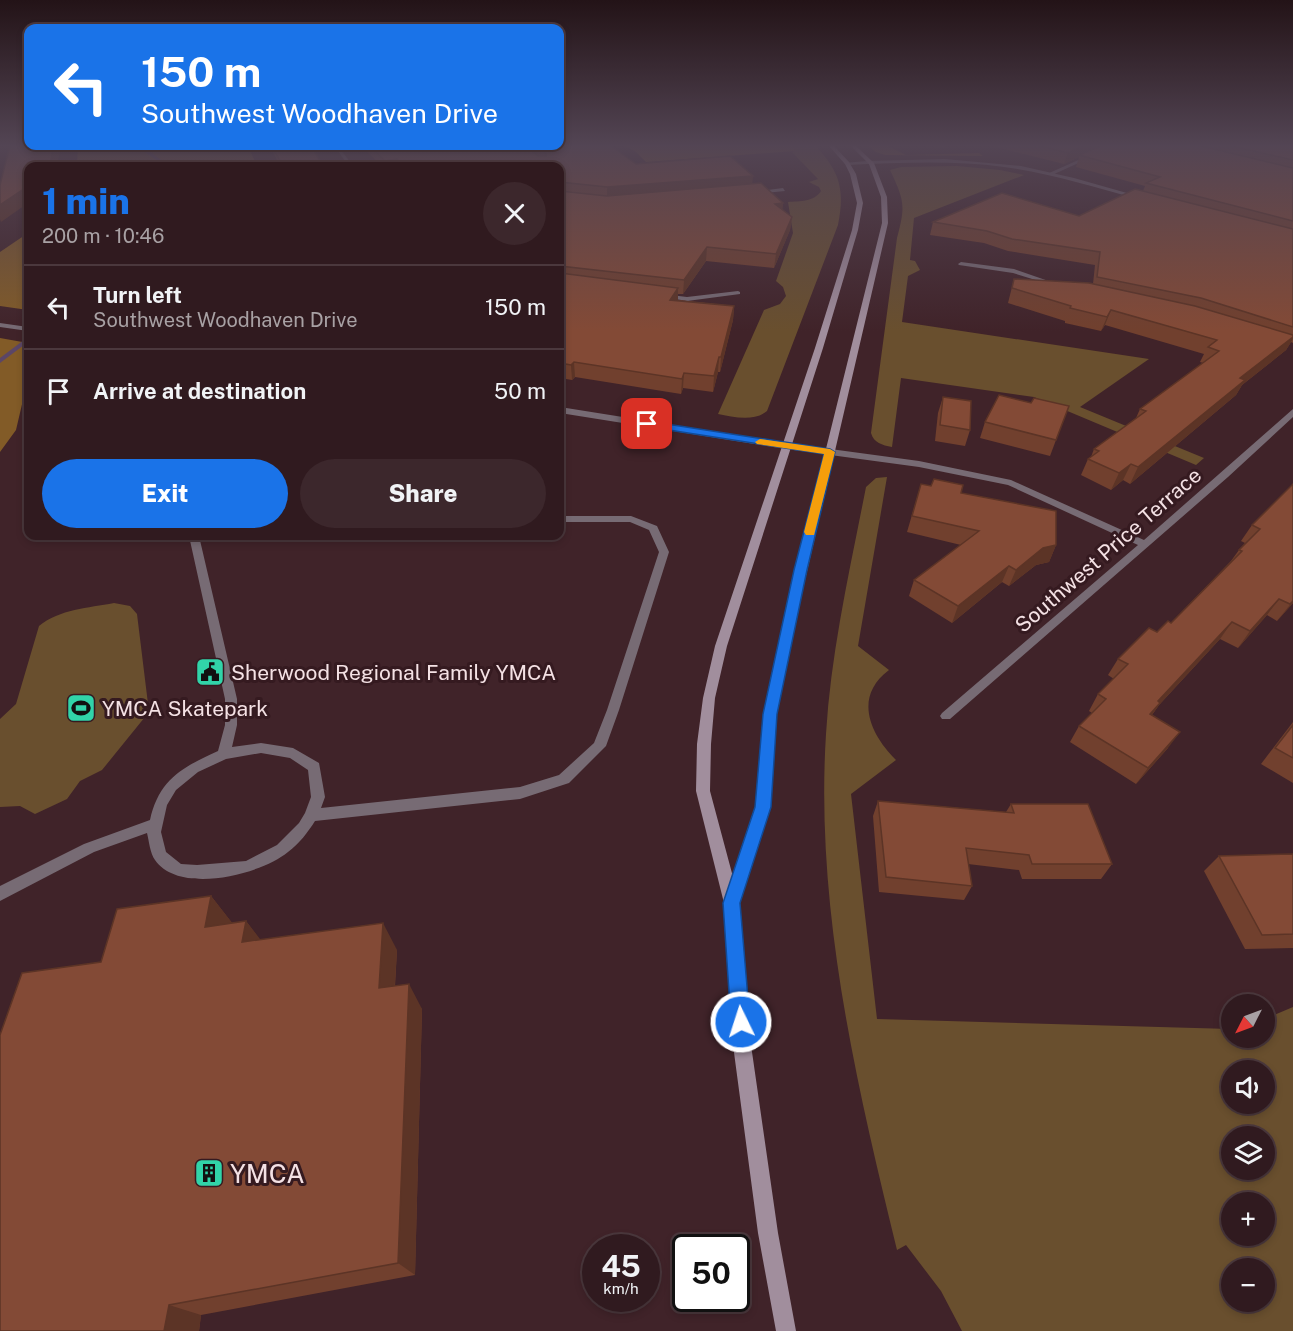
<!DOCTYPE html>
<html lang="en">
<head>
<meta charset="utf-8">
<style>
  :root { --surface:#301a1f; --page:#3c272c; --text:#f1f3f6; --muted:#a8a1a4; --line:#4b383d; --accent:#1a73e8 }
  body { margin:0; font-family:"Public Sans",sans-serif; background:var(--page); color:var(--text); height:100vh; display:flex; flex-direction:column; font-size:22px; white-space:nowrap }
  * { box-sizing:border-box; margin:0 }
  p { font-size:20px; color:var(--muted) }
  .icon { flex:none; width:33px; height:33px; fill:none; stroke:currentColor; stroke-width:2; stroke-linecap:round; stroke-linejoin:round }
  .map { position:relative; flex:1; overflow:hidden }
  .details { position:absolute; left:24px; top:162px; width:540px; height:378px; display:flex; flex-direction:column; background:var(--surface); border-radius:12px; box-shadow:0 3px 9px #0003,0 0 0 2px var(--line) }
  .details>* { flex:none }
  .guide { position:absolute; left:24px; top:24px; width:540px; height:126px; border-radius:12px; box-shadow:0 3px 9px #0003,0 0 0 2px var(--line); background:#1a73e8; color:#fff; overflow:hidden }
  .needle { width:39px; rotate:228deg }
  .controls { position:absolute; left:1221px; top:994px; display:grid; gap:12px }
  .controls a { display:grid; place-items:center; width:54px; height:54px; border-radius:50%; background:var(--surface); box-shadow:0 3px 9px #0003,0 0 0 2px var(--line); font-size:30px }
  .speed { position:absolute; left:582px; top:1234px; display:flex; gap:12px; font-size:30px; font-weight:700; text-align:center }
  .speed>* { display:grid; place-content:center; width:78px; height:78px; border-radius:50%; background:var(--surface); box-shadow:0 3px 9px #0003,0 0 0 2px var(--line); line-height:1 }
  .speed small { font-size:15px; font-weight:400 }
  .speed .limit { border:3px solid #111; border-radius:9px; background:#fff; color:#111 }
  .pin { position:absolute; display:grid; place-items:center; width:51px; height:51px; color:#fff; margin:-26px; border-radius:12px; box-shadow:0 3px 9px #0006 }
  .me { position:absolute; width:66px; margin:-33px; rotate:356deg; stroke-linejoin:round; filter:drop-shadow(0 0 4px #0008) }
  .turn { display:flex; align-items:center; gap:21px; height:126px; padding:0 18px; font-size:27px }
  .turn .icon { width:78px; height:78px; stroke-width:2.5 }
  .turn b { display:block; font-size:42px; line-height:51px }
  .round { display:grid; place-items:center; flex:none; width:63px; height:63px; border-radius:32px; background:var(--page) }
  .headline { display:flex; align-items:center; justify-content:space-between; height:102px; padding:0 18px }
  h1 { font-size:36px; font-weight:800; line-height:45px; color:var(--accent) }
  .cta { display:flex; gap:12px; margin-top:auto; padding:12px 18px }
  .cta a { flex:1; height:69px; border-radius:36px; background:var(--accent); color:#fff; font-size:24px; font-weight:800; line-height:69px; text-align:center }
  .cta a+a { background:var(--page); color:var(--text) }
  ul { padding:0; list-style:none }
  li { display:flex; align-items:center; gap:18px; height:84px; padding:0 18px; border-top:2px solid var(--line) }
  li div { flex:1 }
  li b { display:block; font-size:22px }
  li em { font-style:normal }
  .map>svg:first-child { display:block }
  .green { fill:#694f2e; fill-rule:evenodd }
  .forest { fill:#825b27 }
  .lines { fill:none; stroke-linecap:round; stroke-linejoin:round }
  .stream { fill:#5b4667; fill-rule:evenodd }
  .service { fill:#776b74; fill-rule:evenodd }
  .minor { fill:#776b74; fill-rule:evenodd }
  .tertiary { fill:#776b74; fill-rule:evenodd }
  .secondary { fill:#a18e9d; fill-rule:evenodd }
  .wall { fill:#71402e }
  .shaded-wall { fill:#5c3426 }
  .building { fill:#834a36; stroke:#5c3426; stroke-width:1.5 }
  .route { fill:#1a73e8; stroke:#114b97; stroke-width:1.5 }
  .slow { fill:#f59e0b }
  .labels { text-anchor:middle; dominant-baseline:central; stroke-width:6; stroke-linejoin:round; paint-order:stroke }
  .street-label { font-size:21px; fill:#f4e1e4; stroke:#351a20 }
  .poi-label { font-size:21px; fill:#f4e1e4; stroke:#351a20; text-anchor:start }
  .near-poi-label { font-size:26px; fill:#f4e1e4; stroke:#351a20; text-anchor:start }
</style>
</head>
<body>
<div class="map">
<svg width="1293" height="1331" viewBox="0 0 1293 1331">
  <rect width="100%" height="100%" fill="#402329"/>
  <g class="green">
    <path d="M 792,145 L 815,145 C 840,172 845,189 838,225 L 767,411 C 754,422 733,417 718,414 L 764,310 L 780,304 L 786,296 L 783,287 L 776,281 L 793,233 L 788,202 C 800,201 814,202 821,191 L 819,187 L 809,182 L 818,179 L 792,152 L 795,151 Z"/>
    <path d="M 957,166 L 1000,170 L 1024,175 L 914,218 L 910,260 L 915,261 L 920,270 L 908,276 L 902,322 L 1149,359 L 1080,407 L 1204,458 L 1196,465 L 1034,397 L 901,378 L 892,447 C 882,445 874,443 871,433 L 897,238 C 906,205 904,200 890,170 L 901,167 Z"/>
    <path d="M 887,477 L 858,646 L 889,670 C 853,697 870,734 896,760 L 851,794 L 877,1019 L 1231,1029 L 1232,1038 L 1264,1038 L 1265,1019 L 1293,1007 L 1293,1331 L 962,1331 L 941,1291 L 906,1245 L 897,1250 C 856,1082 815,908 826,734 C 831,651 850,569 866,487 L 876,478 ZM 1232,1071 L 1264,1071 L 1264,1104 L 1232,1104 ZM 1232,1137 L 1264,1137 L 1264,1170 L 1232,1170 ZM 1232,1203 L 1264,1203 L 1264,1236 L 1232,1236 ZM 1232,1269 L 1264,1269 L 1264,1302 L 1232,1302 Z"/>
    <path d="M 114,603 L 130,606 L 137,614 L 149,712 L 102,770 L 80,781 L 67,799 L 35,814 L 20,806 L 0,807 L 0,719 L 16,704 L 39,626 C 60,609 88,608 114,603 Z"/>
  </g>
  <g class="forest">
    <polygon points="624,145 792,145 795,151 646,162 636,152"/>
    <polygon points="867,145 886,145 906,155 979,153 983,156 885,155 876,152"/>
    <polygon points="78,146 248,146 257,166 77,166"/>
    <polygon points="28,233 28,310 0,306 0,252"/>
    <polygon points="0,338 28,343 28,397 23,400 16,430 0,452"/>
  </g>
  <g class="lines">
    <g class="stream">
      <polygon points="148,146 152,146 148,150 169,166 165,166 143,151"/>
      <polygon points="28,337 28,342 0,363 0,358"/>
    </g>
    <path class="service" d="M 560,516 L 631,516 L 657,526 L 669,552 L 619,710 L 606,746 L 569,783 L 520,799 L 315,821 C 308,832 299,844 288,852 C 260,875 179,895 155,860 C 150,853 149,841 147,833 L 94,852 L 0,901 L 0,886 L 84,844 L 150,820 C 159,779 183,767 218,751 L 225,725 L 225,699 L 189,536 L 199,536 L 237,699 L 237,725 L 232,747 L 261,743 L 293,748 L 319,763 L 325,797 L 321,808 L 520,787 L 559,775 L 594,743 L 607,710 L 659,552 L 649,530 L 630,522 L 560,522 ZM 261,753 L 290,758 L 308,770 L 311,797 L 305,813 L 299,823 L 277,845 L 246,861 L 197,865 L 181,864 L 166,852 L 161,832 L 167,805 L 176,790 L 198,772 L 226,759 Z"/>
    <g class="minor">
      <polygon points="1112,145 1118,145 1052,175 1047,174"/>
      <polygon points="334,146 338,146 353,166 349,166"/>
      <polygon points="783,188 785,191 755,194 752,192"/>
      <polygon points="961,262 1014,269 1060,285 1055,286 1013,273 959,265 958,264"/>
      <polygon points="738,291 740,292 740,294 687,301 658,296 662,294 687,297"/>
      <polygon points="0,323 28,327 28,331 0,327"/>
      <polygon points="560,407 786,443 919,461 1011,480 1144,540 1293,409 1293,417 1228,477 950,719 942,719 940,716 942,713 1138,545 1008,485 919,467 786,449 560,413"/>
    </g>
    <path class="tertiary" d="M 945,159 L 1021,166 L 1074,178 L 1141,197 L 1138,199 C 1093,187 1049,173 1004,167 C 952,160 899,163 847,165 L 844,163 L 867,161 Z"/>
    <polygon class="secondary" points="828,145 833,145 849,162 856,174 863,203 858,230 823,348 727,646 715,698 711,744 710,791 733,877 756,807 764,714 786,610 882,223 881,197 869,164 850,145 855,145 874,163 887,197 888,223 798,610 776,714 770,807 739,902 751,1045 778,1233 796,1331 776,1331 758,1233 733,1045 724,903 696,791 697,744 703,698 715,646 815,348 852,230 857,203 850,174 845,164"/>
  </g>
  <g class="wall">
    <polygon points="932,145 947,145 944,148"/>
    <polygon points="988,145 1293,145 1293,343 1291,342 1286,350 1242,385 1236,395 1130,484 1123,480 1111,490 1081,475 1088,459 1091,457 1094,449 1136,418 1140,409 1203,363 1200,362 1204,354 1105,325 1101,331 1065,323 1065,321 1008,303 1014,279 1093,284 1095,265 1008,251 984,243 930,235 933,222 1079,216 1143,191 1145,186 1076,167 1079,157 1064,164"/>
    <polygon points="270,146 311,146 323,166 280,166"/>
    <polygon points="361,146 560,146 636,164 752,184 783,203 782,210 792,217 790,230 774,268 706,261 683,294 678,294 678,300 734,306 733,320 720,372 718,372 713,392 683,388 681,394 575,377 572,380 560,378 560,166 382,166"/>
    <polygon points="943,397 970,430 965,446 935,441 938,413"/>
    <polygon points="985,422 1056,440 1050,456 980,438"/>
    <polygon points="921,484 961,493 1056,545 1049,562 1036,565 1009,586 1002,582 952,623 909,596 914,580 961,545 907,532"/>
    <polygon points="1293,484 1293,603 1277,621 1267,615 1238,648 1220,639 1159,705 1152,715 1168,748 1136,784 1070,742 1079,726 1092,713 1089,711 1098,694 1114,679 1108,675 1118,659 1171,623 1231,561 1239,550 1245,543 1241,541 1252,525"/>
    <polygon points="1293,722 1293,783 1261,764"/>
    <polygon points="878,801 1006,812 1011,804 1112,864 1101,879 1022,879 1019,870 968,864 972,886 964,900 879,892 873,816"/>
    <polygon points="1293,854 1293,948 1245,949 1204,871 1219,856"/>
    <polygon points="211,896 232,923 246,921 260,940 397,950 395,986 422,1009 415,1275 201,1315 199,1331 0,1331 101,962"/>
  </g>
  <g class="shaded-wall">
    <polygon points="1085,145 1106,145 1079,155 1079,157 1064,164 1068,153"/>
    <polygon points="53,146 61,146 57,166 50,166"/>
    <polygon points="397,159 398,166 386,166 385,161"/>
    <polygon points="753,176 752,188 607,200 607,187"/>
    <polygon points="28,186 28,203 1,222 0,219 0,205"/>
    <polygon points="783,203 782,216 775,204"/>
    <polygon points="792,217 790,230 774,268 776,254"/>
    <polygon points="707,247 706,261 683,294 684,280"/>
    <polygon points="678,288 678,302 670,300"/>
    <polygon points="734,306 733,320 720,372 721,357"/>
    <polygon points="1111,310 1105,325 1101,331 1107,317"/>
    <polygon points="1293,337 1293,339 1286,350 1242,385 1236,395 1130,484 1138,467 1240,378"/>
    <polygon points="719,357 718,372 713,392 714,376"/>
    <polygon points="574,362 575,377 572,380 571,365"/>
    <polygon points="684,373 683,388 681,394 682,379"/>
    <polygon points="1131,464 1123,480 1111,490 1119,473"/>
    <polygon points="1056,545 1049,562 1036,565 1009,586 1016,570 1043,548"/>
    <polygon points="1009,566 1002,582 952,623 958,606"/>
    <polygon points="1279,599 1267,615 1238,648 1250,631"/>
    <polygon points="1293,601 1293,603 1277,621"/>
    <polygon points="1232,622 1220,639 1159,705 1149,719 1139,730 1158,701"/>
    <polygon points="1180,732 1168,748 1136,784 1148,768"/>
    <polygon points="211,896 233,924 205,927"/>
    <polygon points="246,921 267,948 242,942"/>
    <polygon points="383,923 397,950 393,1013 379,988"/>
    <polygon points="409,984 422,1009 415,1275 398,1263"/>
    <polygon points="169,1305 201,1315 199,1331 164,1331"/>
  </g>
  <g class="building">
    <polygon points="10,145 53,146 50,166 28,166 28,186 0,205 0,185"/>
    <polygon points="610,145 636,164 730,156 753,176 607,187 560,182 560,166 404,166 397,159 385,161 370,146 526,146 538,156 546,156 546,153 537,146"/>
    <polygon points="1036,145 1085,145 1068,153"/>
    <polygon points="1103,145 1197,145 1293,168 1293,221 1146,183 1160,177 1079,155"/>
    <polygon points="1227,145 1293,145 1293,160"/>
    <polygon points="272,146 311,146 323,166 283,166"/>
    <polygon points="761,183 783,203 775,204 792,217 776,254 707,247 684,280 560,266 560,191 607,196"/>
    <polygon points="1135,189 1293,229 1293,327 1201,298 1097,277 1100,252 1012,239 987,231 933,222 1002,193 1079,216"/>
    <polygon points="560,273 678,288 670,300 734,306 721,357 719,357 714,376 684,373 682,379 574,362 571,365 560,363"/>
    <polygon points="1014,279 1089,283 1195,306 1293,335 1293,337 1240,378 1245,380 1138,467 1131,464 1119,473 1088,459 1099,451 1094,449 1146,411 1140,409 1219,351 1208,347 1217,340 1111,310 1107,317 1070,308 1071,306 1012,288"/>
    <polygon points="999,395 1031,403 1034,398 1069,406 1056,440 985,422"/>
    <polygon points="943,397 971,401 970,430 940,425"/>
    <polygon points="934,479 963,485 961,493 1056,511 1056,545 1043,548 1016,570 1009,566 958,606 914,580 979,531 912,516 921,484 931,486"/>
    <polygon points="1293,484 1293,601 1290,604 1279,599 1250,631 1232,622 1158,701 1160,703 1150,714 1180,732 1148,768 1079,726 1106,699 1098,694 1128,664 1118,659 1149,628 1157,632 1168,621 1171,623 1242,551 1239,550 1260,529 1252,525"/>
    <polygon points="1293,725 1293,758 1275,748"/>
    <polygon points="878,801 1014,813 1011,804 1088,804 1112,864 1032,864 1029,855 966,848 972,886 886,877"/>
    <polygon points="1293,854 1293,934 1262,935 1219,856"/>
    <polygon points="211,896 205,927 246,921 242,942 383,923 379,988 409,984 398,1263 169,1305 164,1331 0,1331 0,1035 22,973 101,962 117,909"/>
  </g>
  <linearGradient id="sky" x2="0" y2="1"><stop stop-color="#231317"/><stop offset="0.44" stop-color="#534554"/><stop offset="1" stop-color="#534554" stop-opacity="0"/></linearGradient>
  <rect width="1293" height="331" fill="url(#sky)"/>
  <polygon class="route" points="647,421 830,449 835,452 807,570 777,714 771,807 740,903 750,1022 747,1028 741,1031 734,1028 731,1022 723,903 755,807 763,714 794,570 824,454 643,426 643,422"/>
  <polygon class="slow" points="760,439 830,449 835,452 814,535 806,535 804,532 824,454 757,444 755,442"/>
  <defs>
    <g id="civic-square" transform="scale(1.5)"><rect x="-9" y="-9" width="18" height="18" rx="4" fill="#31d4a9" stroke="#351a20"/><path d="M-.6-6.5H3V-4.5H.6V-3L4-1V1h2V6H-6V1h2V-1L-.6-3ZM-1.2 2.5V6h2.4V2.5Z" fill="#111"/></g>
    <g id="stadium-square" transform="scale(1.5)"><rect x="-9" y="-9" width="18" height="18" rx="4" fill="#31d4a9" stroke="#351a20"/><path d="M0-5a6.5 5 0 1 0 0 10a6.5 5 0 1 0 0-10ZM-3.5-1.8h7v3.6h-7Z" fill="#111"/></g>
    <g id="building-square" transform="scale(1.5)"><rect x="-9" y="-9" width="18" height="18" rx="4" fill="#31d4a9" stroke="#351a20"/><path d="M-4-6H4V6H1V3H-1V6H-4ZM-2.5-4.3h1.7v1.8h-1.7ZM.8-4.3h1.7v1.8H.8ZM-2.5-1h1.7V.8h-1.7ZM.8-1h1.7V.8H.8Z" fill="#111"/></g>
  </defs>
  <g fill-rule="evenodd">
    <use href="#civic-square" x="210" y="672"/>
    <use href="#stadium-square" x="81" y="708"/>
    <use href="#building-square" x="209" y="1173"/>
  </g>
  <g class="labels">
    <g class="street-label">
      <text transform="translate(1108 550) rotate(-41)">Southwest Price Terrace</text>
    </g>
    <g class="poi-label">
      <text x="231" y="672">Sherwood Regional Family YMCA</text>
      <text x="102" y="708">YMCA Skatepark</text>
    </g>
    <g class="near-poi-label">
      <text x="230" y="1173">YMCA</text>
    </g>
  </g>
</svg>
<div class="controls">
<a><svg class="needle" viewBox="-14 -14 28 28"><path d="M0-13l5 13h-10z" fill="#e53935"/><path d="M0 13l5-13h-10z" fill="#a8a1a4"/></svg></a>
<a><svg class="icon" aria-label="sound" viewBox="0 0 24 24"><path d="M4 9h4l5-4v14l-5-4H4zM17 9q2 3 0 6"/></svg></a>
<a><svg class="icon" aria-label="layers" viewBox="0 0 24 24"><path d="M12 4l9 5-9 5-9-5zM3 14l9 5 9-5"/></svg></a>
<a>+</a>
<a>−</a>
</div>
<div class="speed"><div>45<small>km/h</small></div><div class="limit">50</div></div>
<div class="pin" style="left:647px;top:424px;background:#d93025"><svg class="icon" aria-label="arrive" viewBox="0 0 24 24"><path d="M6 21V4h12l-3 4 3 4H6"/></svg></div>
<svg class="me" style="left:741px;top:1022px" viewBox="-20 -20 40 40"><circle r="17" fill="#1a73e8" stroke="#fff" stroke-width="3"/><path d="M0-11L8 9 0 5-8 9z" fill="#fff"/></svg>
<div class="guide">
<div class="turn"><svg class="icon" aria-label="left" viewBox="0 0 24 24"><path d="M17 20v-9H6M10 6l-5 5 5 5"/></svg><div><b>150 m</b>Southwest Woodhaven Drive</div></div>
</div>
<section class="details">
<div class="headline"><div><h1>1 min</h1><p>200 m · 10:46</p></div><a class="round"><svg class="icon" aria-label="close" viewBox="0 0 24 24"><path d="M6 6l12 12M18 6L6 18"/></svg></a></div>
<ul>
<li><svg class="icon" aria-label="left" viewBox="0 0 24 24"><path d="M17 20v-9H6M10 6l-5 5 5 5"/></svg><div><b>Turn left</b><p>Southwest Woodhaven Drive</p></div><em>150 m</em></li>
<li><svg class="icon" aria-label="arrive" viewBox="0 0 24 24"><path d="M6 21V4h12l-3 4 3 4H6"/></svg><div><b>Arrive at destination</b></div><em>50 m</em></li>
</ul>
<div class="cta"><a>Exit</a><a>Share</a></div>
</section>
</div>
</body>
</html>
